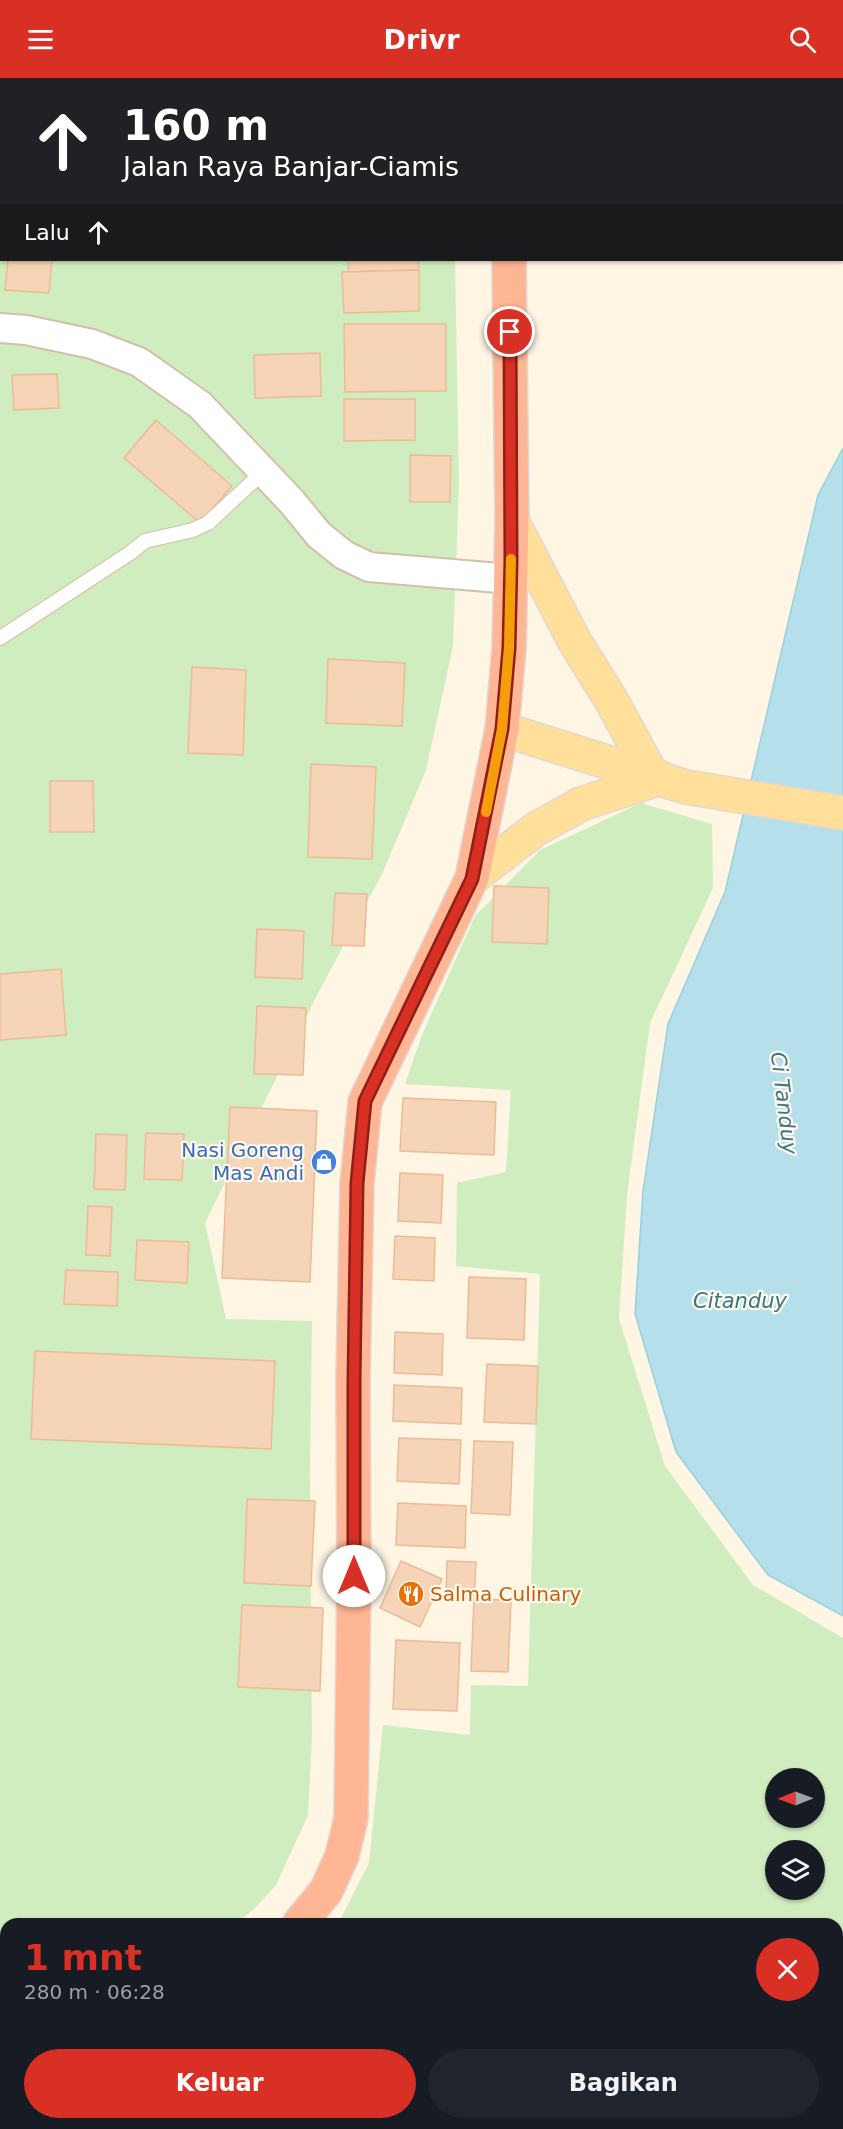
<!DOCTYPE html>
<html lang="id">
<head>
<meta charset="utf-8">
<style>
  :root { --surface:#171b24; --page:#20242c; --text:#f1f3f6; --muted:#9ea1a6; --accent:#d93025 }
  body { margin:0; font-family:"DejaVu Sans",sans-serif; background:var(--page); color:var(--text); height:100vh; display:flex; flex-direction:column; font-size:22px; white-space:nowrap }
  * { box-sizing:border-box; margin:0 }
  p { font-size:20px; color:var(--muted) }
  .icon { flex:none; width:33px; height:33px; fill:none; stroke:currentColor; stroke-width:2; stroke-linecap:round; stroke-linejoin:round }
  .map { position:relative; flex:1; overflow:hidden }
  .drawer { position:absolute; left:0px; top:1840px; width:843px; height:212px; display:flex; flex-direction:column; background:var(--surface); border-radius:18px 18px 0 0; box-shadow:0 2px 4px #0004 }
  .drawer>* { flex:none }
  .banner { position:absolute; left:0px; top:0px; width:843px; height:183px; box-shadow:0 2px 4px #0004; background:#202124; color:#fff; overflow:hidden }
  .needle { width:39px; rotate:269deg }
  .buttons { position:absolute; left:765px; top:1690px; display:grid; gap:12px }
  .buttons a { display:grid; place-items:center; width:60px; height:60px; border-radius:50%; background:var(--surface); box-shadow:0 2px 4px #0004; font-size:30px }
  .pin { position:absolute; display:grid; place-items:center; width:51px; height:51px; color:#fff; margin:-26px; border:3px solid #fff; border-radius:50%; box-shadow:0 2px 6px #0007 }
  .me { position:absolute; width:66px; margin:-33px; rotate:0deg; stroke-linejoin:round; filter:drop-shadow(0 0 4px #0008) }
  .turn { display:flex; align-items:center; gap:21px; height:126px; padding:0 24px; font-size:27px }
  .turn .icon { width:78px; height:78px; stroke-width:2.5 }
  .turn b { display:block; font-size:42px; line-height:51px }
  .then { display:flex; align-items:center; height:57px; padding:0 24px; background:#0003; gap:12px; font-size:22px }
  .round { display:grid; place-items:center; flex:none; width:63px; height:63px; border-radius:32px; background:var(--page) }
  .head { display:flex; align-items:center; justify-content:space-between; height:102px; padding:0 24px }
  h1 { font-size:36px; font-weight:700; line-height:45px; color:var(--accent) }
  .action { display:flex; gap:12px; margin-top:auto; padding:12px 24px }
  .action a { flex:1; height:69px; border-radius:36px; background:var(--accent); color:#fff; font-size:24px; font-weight:700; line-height:69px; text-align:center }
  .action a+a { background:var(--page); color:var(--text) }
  header { display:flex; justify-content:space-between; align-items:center; height:78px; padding:0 24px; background:var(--accent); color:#fff; font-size:27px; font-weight:700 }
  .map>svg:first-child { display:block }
  .green { fill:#d0edc0; fill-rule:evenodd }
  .water { fill:#b5dfea; stroke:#9acfdd; stroke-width:1.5 }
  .building { fill:#f6d4b8; stroke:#ebbb96; stroke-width:1.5 }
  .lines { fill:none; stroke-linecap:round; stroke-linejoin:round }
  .lane-casing { stroke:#d3bfaa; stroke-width:16 }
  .street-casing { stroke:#d3bfaa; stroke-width:32 }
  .primary-casing { stroke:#dfd8d3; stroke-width:36 }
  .highway-casing { stroke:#dfd8d3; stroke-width:36 }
  .lane { stroke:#fff; stroke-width:14 }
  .street { stroke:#fff; stroke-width:28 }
  .primary { stroke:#ffdf99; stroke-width:33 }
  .highway { stroke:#ffb694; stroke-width:33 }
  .route-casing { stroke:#8d1f18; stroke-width:15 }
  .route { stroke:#d93025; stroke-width:10 }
  .slow { stroke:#f59e0b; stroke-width:10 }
  .labels { text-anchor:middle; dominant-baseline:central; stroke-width:4.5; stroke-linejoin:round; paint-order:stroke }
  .shop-label { font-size:20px; fill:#366cbe; stroke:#fff8eb; text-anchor:end }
  .food-label { font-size:20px; fill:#c56008; stroke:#fff8eb; text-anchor:start }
  .water-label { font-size:21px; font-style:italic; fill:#3b7787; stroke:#fff8eb }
</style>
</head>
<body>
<header><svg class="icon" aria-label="menu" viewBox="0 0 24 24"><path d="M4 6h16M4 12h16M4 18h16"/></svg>Drivr<svg class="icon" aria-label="search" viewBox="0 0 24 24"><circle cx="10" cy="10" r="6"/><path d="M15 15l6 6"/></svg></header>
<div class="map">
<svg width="843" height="2051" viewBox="0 0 843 2051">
  <rect width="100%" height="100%" fill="#fef5e3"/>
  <g class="green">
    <polygon points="0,0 453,0 2,2 2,182 455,182 459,407 453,568 426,692 383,794 316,919 205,1145 226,1241 312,1243 310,1391 312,1659 308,1737 276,1807 254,1831 235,1846 6,1846 6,1977 0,1979"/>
    <polygon points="748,0 843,0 843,164 842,2"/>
    <path d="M 641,725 L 712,746 L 713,810 L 650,945 L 627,1117 L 619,1241 L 665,1388 L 753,1507 L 843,1560 L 843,2051 L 700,2051 L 703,2046 L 837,2046 L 837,1846 L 338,1846 L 369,1785 L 383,1647 L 470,1657 L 471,1607 L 528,1608 L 540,1196 L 456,1188 L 457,1105 L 506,1094 L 511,1012 L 405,1006 L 422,957 L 475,838 L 540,772 ZM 776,1701 L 814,1701 L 814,1740 L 776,1740 ZM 776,1773 L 814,1773 L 814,1812 L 776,1812 Z"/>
    <polygon points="25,2046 102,2046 102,2051 26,2051"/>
  </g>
  <polygon class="water" points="843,370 843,1538 768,1497 676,1374 635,1236 643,1113 668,946 725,814 818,417"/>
  <g class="building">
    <polygon points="35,0 108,0 35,2"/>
    <polygon points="344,0 424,0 424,2"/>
    <polygon points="704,0 737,0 704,2"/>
    <polygon points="8,182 52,182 49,215 5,212"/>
    <polygon points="348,182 418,182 419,192 349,194"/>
    <polygon points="419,192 419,233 344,235 342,194"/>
    <polygon points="344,246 446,246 446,313 345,314"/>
    <polygon points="320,275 321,318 255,320 254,277"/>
    <polygon points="57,296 59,330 14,332 12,297"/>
    <polygon points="344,321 415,321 415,362 344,363"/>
    <polygon points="156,342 232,408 200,445 124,380"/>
    <polygon points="410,377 451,378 450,424 410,424"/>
    <polygon points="328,581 405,585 402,648 326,645"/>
    <polygon points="192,589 246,592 243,677 188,675"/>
    <polygon points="311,686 376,689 372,781 308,779"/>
    <polygon points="50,703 93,703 94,754 50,754"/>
    <polygon points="494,808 549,810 547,866 492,864"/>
    <polygon points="335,815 367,816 364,868 332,867"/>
    <polygon points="257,851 304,853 302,901 255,899"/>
    <polygon points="61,891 66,957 0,962 0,896"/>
    <polygon points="257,928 306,930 303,997 254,996"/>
    <polygon points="403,1020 496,1024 494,1077 400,1073"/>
    <polygon points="230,1029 317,1033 310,1204 222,1200"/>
    <polygon points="146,1055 184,1056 182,1102 144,1101"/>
    <polygon points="96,1056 127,1057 125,1112 94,1111"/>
    <polygon points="400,1095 443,1097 441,1145 398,1143"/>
    <polygon points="88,1128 112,1129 110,1178 86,1177"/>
    <polygon points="395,1158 435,1160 434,1203 393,1201"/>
    <polygon points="137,1162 189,1164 187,1205 135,1202"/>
    <polygon points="66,1192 118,1194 117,1228 64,1226"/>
    <polygon points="469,1199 526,1201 524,1262 467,1260"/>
    <polygon points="395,1254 443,1256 442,1297 394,1295"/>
    <polygon points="35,1273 275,1283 271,1371 31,1361"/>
    <polygon points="487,1286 538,1288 536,1346 484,1344"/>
    <polygon points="394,1307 462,1310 461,1346 393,1343"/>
    <polygon points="399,1360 461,1362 459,1406 397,1403"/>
    <polygon points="474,1363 513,1364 510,1437 471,1435"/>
    <polygon points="247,1421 315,1423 311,1508 244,1505"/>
    <polygon points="398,1425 466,1428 465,1470 396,1467"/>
    <polygon points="401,1483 442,1501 420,1549 380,1530"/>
    <polygon points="447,1483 476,1484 474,1521 446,1520"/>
    <polygon points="474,1521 511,1522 508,1594 471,1593"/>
    <polygon points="242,1527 323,1530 320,1613 238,1609"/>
    <polygon points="396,1562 460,1565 457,1633 393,1631"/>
    <polygon points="6,2040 6,2046 9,2046 10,2051 0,2051 0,2042"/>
    <polygon points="155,2046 213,2046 193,2051 156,2051"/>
    <polygon points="427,2046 503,2046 499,2051 433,2051"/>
    <polygon points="572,2046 598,2046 593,2051 578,2051"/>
  </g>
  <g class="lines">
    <g class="lane-casing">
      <g id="lane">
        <polyline points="110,2 110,0"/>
        <polyline points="0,560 130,475 145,463 193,452 208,445 263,394"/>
      </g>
    </g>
    <g class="street-casing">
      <g id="street">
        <polyline points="0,250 26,252 92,266 139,284 200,327 292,424 319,457 344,477 369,489 511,501"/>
        <polyline points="131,2046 131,2051"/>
      </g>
    </g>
    <g class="primary-casing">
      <g id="primary">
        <polyline points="512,443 575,564 611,622 653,699"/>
        <polyline points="502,651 686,709 843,735"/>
        <polyline points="472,800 536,751 581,726 661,700"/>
      </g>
    </g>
    <g class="highway-casing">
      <g id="highway">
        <polyline points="503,0 503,2"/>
        <polyline points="299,1846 326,1813 342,1778 351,1740 354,1498 353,1302 357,1105 365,1024 472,800 502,651 509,570 512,443 509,182"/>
        <polyline points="0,2009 6,2007"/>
      </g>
    </g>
    <use href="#lane" class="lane"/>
    <use href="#street" class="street"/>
    <use href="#primary" class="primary"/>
    <use href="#highway" class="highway"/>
  </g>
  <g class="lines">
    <g class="route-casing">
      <polyline id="route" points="354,1498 354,1302 357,1105 365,1023 472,801 502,651 509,570 511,482 510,254"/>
    </g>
    <use href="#route" class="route"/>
    <polyline class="slow" points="486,734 502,651 509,570 511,481"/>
  </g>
  <defs>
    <g id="shop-disc" transform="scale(1.35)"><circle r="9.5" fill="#3f7fe0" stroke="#fff8eb"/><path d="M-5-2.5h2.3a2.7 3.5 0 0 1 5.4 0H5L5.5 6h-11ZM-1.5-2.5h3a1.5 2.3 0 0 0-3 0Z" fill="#fff"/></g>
    <g id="restaurant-disc" transform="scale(1.35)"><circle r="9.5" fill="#e8710a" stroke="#fff8eb"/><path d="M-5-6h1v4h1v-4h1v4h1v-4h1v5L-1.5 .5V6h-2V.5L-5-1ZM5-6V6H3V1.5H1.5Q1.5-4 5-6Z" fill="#fff"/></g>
  </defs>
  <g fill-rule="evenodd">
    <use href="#shop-disc" x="324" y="1084"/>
    <use href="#restaurant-disc" x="411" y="1516"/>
  </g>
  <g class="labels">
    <g class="shop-label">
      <text x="304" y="1072">Nasi Goreng<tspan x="304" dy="23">Mas Andi</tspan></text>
    </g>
    <g class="food-label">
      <text x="430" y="1516">Salma Culinary</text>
    </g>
    <g class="water-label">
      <text transform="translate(784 1025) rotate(83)">Ci Tanduy</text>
      <text x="740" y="1223">Citanduy</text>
    </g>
  </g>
</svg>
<div class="buttons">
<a><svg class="needle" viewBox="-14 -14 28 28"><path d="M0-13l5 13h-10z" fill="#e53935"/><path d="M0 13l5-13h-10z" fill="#9ea1a6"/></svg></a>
<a><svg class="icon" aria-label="layers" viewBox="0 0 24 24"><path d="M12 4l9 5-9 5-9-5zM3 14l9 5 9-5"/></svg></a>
</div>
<div class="pin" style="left:510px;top:254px;background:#d93025"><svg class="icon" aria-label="arrive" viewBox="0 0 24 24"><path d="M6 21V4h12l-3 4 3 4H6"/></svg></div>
<svg class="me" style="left:354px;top:1498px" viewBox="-20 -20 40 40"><circle r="19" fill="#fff"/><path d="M0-13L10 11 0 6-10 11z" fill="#d93025"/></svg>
<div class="banner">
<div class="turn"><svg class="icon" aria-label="ahead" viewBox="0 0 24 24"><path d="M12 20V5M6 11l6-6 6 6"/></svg><div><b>160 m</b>Jalan Raya Banjar-Ciamis</div></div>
<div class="then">Lalu<svg class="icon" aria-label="ahead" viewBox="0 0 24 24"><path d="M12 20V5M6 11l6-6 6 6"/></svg></div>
</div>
<section class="drawer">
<div class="head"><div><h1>1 mnt</h1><p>280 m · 06:28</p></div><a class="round" style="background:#d93025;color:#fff"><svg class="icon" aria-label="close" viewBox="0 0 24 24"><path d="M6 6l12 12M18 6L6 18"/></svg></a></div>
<div class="action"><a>Keluar</a><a>Bagikan</a></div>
</section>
</div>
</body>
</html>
